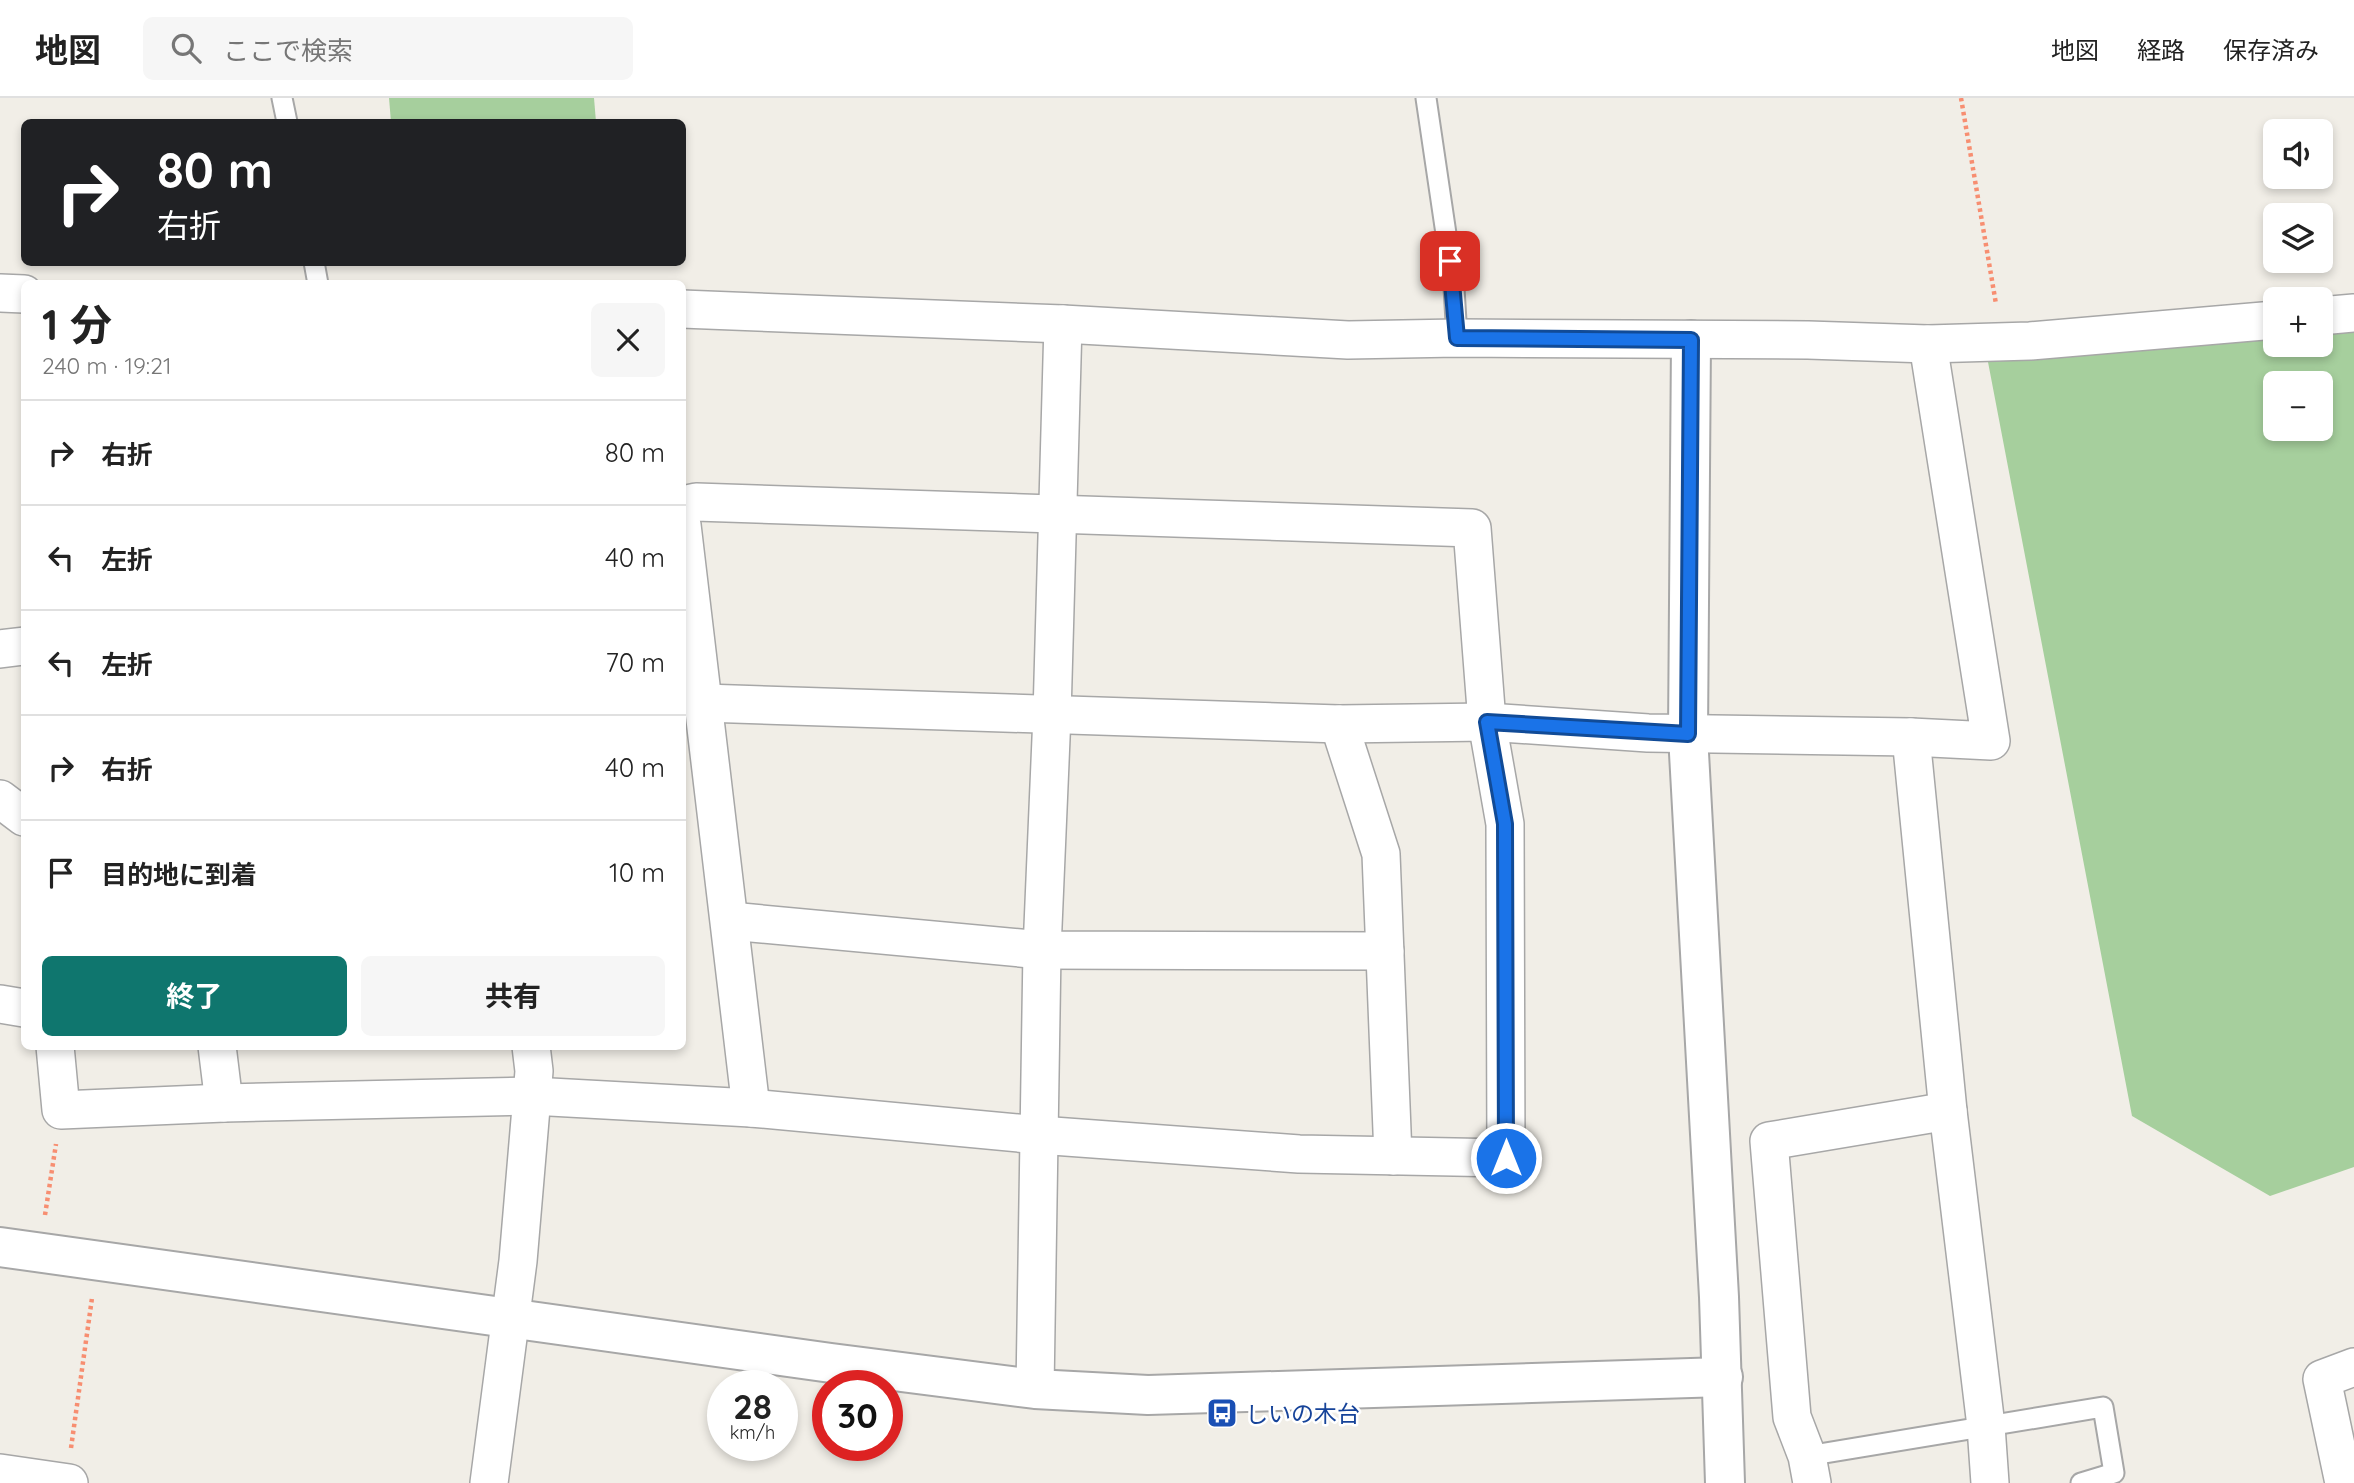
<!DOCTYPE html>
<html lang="ja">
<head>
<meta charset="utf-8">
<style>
  :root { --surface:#fff; --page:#f6f6f6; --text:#222; --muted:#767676; --line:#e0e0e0; --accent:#0f766e }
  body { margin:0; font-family:Quicksand,"Noto Sans JP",sans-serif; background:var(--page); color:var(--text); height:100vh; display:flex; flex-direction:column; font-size:26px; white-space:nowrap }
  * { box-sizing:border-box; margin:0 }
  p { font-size:23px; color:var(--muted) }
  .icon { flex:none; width:38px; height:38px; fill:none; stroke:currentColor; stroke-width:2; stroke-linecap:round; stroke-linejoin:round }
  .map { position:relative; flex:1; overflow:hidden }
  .sheet { position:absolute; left:21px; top:182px; width:665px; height:770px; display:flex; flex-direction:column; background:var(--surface); border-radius:10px; box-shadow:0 4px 10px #0003 }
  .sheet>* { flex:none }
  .top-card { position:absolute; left:21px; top:21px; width:665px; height:147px; border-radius:10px; box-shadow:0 4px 10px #0003; background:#202124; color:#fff; overflow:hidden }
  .fabs { position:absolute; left:2263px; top:21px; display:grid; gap:14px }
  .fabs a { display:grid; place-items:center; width:70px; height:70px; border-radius:10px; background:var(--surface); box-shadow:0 4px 10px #0003; font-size:35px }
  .speed { position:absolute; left:707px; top:1272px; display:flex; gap:14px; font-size:35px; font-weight:700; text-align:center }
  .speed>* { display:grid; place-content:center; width:91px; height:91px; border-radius:50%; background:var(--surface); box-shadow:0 4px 10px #0003; line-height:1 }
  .speed small { font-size:18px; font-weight:400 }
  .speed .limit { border:10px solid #d22; background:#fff; color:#111 }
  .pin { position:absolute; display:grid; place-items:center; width:60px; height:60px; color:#fff; margin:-30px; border-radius:14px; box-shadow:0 4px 10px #0006 }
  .me { position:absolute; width:77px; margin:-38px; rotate:0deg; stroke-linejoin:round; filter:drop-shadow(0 0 5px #0008) }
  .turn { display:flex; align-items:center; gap:24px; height:147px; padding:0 21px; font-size:32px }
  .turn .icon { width:91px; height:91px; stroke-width:2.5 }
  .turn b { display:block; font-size:49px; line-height:60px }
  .round { display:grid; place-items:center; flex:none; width:74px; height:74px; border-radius:10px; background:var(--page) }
  .summary { display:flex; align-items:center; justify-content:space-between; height:119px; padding:0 21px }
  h1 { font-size:42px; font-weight:700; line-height:52px }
  .action { display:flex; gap:14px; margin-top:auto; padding:14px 21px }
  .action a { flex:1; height:80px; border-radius:10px; background:var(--accent); color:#fff; font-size:28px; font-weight:700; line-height:80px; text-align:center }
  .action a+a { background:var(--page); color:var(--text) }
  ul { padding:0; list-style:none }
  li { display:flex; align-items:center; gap:21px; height:105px; padding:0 21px; border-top:2px solid var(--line) }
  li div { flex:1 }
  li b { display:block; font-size:26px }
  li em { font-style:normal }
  header { display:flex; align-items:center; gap:42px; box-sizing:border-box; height:98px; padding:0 35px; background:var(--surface); border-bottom:2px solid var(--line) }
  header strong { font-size:33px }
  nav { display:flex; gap:38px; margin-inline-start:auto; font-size:24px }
  .search { width:490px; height:63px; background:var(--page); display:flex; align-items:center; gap:18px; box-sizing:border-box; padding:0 24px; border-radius:10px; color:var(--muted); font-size:26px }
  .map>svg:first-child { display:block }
  .forest { fill:#a6cf9d; fill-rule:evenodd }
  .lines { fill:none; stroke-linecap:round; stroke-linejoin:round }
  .service-casing { stroke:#a7a7a7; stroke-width:23 }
  .minor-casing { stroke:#a7a7a7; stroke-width:40 }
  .tertiary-casing { stroke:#a7a7a7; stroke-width:42 }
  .path { stroke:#f78e71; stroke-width:4.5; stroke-dasharray:3.5 3.5; stroke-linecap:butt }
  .service { stroke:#fff; stroke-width:19 }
  .minor { stroke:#fff; stroke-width:37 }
  .tertiary { stroke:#fff; stroke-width:38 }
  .route-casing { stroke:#114b97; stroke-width:18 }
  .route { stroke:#1a73e8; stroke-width:12 }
  .labels { text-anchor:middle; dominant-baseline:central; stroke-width:5; stroke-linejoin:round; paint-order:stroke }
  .transit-label { font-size:23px; fill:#164399; stroke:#fff; text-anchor:start }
</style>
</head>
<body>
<header>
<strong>地図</strong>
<div class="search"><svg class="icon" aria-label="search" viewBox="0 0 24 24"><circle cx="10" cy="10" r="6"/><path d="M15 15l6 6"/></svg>ここで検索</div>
<nav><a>地図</a><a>経路</a><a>保存済み</a></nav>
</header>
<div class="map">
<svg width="2354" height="1385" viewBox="0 0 2354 1385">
  <rect width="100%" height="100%" fill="#f1eee7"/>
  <g class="forest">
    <polygon points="389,0 594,0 596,24 391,24"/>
    <path d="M 2354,227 L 2354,1069 L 2270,1098 L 2132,1018 L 1988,264 L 2141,253 L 2275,237 L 2275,247 L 2320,247 L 2321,231 ZM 2275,285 L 2320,285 L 2320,331 L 2275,331 Z"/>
  </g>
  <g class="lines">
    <g class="service-casing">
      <g id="service">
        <polyline points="282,0 287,24"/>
        <polyline points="1426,0 1454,190 1457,240"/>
        <polyline points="314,164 318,186"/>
        <polyline points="1807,1358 2103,1309 2114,1375 2081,1385"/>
      </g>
    </g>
    <g class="minor-casing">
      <g id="minor">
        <polyline points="0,195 24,196"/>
        <polyline points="682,211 1063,226 1348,242 1457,240 1808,242 1928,246 2030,243 2275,222"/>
        <polyline points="2320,218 2354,215"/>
        <polyline points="682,427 751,1010"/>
        <polyline points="0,551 24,548"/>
        <polyline points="704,605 1339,626 1487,624 1648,635 1911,639 1991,643 1928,246"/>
        <polyline points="1339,626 1381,756 1393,1058"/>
        <polyline points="1911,639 1948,1013 1986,1328 1990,1385"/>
        <polyline points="0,701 24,719"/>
        <polyline points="730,823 1042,852 1385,853"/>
        <polyline points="0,906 24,910"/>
        <polyline points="55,948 61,1012 224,1005 532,998 751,1010 1039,1037 1299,1056 1506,1060 1505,726 1487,624 1472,430 696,404 682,407"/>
        <polyline points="217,948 224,1005"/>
        <polyline points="1035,1291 1042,852 1052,617 1063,226"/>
        <polyline points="0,1375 69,1385"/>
        <polyline points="489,1385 518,1163 532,998 534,973 531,948"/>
        <polyline points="1812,1385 1807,1358 1792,1319 1769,1043 1948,1013"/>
        <polyline points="2344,1385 2322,1281 2354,1269"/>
      </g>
    </g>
    <g class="tertiary-casing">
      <g id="tertiary">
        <polyline points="1691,242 1688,637 1719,1199 1725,1385"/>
        <polyline points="0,1149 831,1265 1035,1291 1148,1297 1723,1279"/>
      </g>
    </g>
    <g class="path">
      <polyline points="1961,0 1996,206"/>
      <polyline points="45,1117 56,1046"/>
      <polyline points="71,1350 92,1200"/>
    </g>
    <use href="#service" class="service"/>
    <use href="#minor" class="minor"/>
    <use href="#tertiary" class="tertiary"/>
  </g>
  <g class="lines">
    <g class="route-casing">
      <polyline id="route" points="1450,163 1457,240 1691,242 1688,636 1487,624 1505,726 1506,1060"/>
    </g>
    <use href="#route" class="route"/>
  </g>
  <defs>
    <g id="bus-square" transform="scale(1.575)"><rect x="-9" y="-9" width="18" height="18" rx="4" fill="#1a4fb4" stroke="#fff"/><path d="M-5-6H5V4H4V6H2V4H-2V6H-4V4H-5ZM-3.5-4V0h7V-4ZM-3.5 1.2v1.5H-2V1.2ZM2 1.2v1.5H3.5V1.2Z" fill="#fff"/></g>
  </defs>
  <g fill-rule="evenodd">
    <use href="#bus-square" x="1222" y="1315"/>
  </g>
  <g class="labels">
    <g class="transit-label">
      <text x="1245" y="1315">しいの木台</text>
    </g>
  </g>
</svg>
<div class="fabs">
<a><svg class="icon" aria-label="sound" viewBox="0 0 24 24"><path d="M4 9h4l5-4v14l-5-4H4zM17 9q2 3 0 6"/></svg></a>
<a><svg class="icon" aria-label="layers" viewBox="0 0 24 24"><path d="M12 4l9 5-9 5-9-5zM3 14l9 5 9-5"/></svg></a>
<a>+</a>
<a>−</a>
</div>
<div class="speed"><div>28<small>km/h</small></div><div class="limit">30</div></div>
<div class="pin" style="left:1450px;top:163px;background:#d93025"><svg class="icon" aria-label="arrive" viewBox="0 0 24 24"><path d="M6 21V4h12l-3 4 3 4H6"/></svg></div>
<svg class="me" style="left:1506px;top:1060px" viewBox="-20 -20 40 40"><circle r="17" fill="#1a73e8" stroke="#fff" stroke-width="3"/><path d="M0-11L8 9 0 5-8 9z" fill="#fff"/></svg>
<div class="top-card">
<div class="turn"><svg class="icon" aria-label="right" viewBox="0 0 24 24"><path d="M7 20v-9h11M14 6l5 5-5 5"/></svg><div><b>80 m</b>右折</div></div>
</div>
<section class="sheet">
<div class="summary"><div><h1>1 分</h1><p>240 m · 19:21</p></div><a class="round"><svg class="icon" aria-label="close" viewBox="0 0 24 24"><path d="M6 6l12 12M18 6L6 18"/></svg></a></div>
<ul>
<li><svg class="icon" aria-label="right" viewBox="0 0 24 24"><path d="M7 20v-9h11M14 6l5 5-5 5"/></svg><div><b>右折</b></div><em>80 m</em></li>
<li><svg class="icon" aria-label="left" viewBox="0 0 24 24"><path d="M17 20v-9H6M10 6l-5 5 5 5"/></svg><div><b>左折</b></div><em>40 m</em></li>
<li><svg class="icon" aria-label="left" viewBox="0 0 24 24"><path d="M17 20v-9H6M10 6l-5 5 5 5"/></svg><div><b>左折</b></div><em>70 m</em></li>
<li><svg class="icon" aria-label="right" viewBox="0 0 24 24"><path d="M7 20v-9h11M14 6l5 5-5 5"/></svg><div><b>右折</b></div><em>40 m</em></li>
<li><svg class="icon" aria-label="arrive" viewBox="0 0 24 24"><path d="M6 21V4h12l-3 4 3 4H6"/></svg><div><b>目的地に到着</b></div><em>10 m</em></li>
</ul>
<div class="action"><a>終了</a><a>共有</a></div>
</section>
</div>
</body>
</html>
